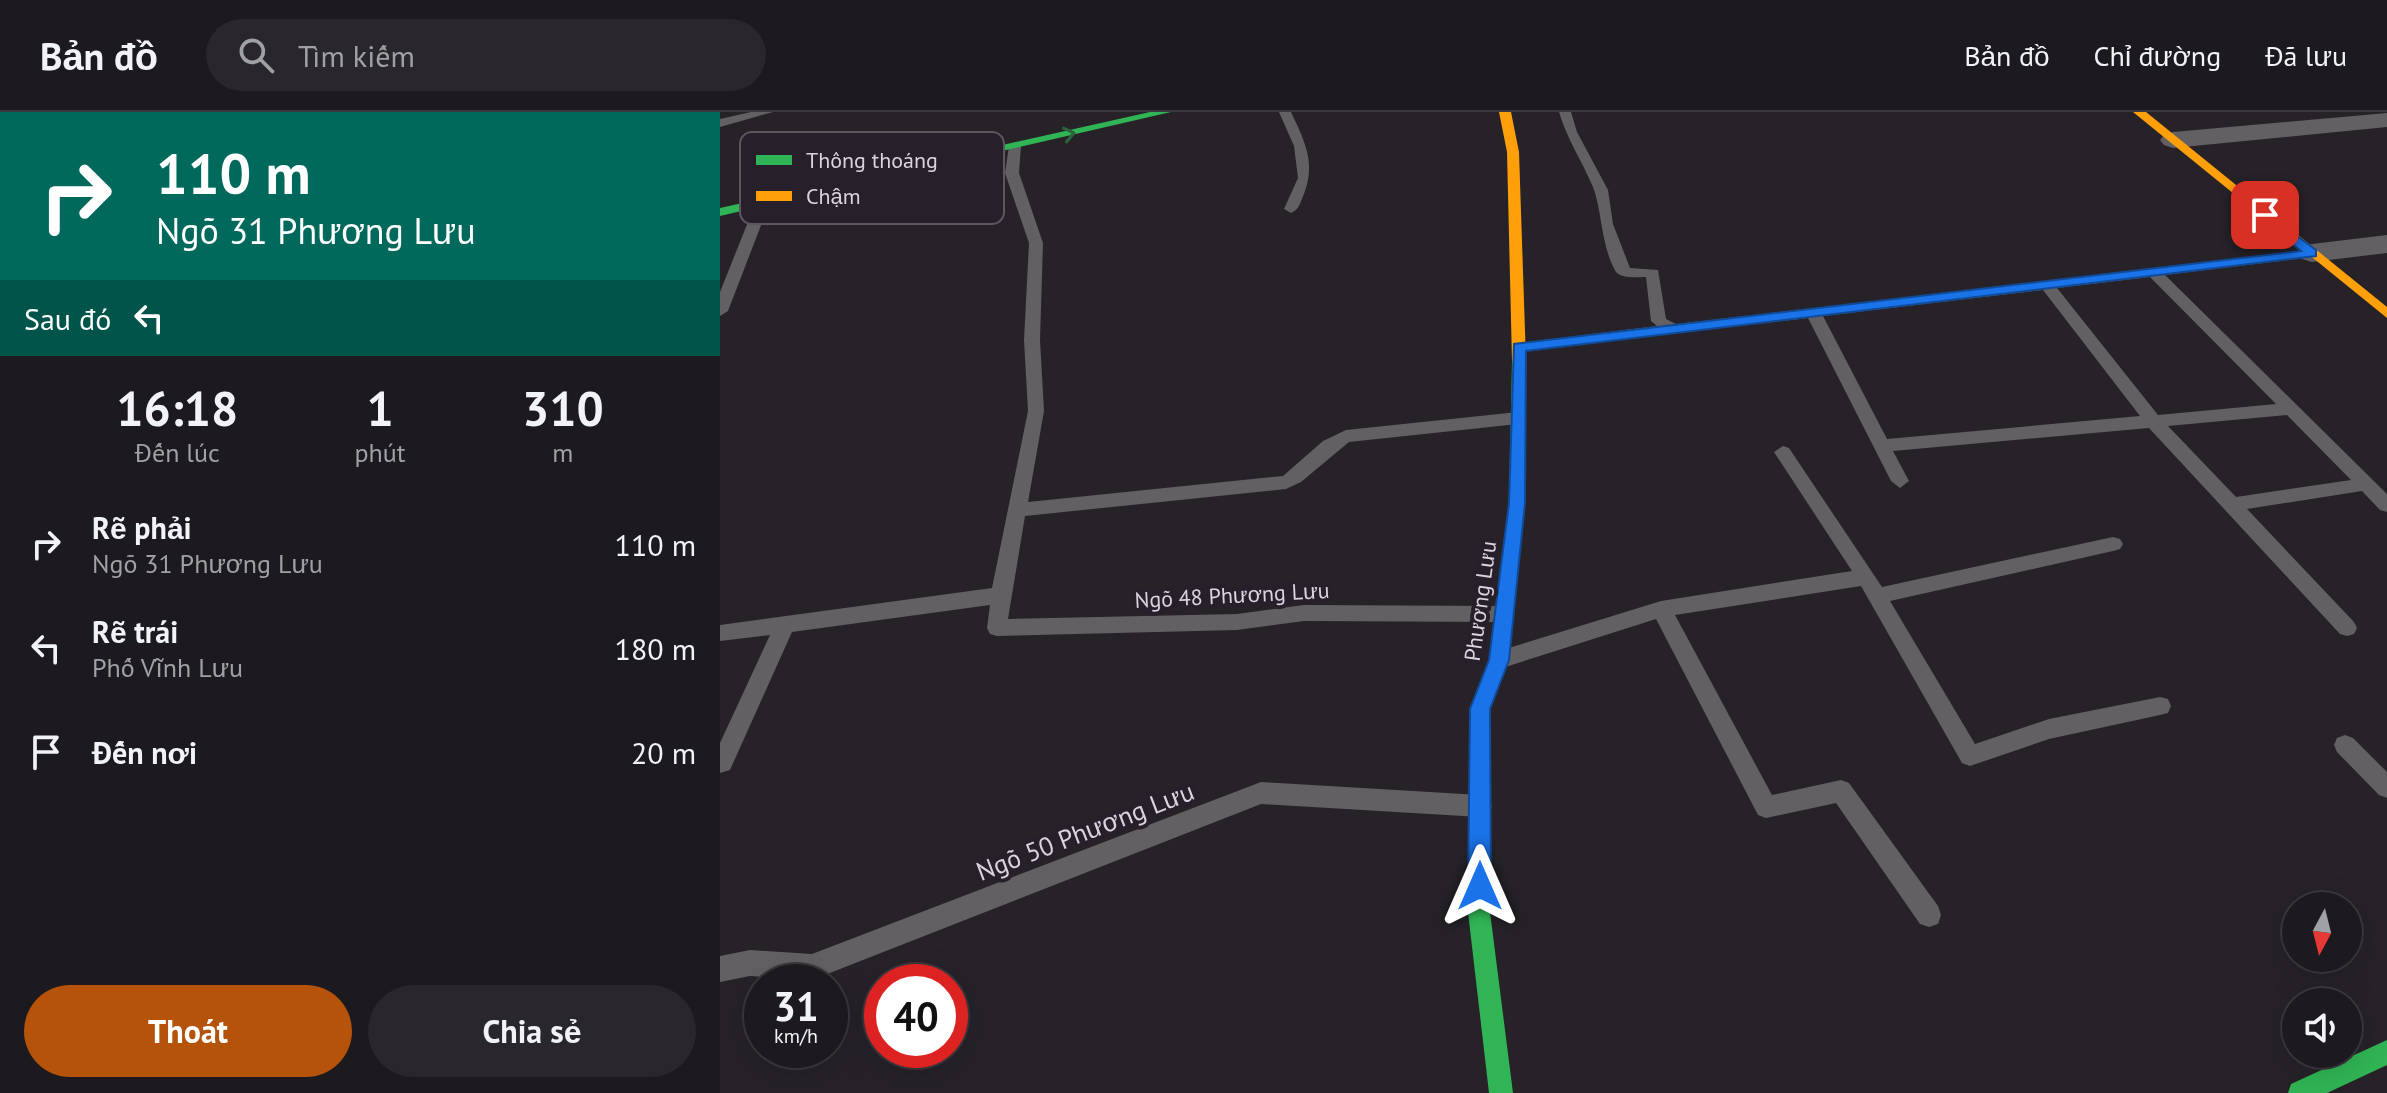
<!DOCTYPE html>
<html lang="vi">
<head>
<meta charset="utf-8">
<style>
  :root { --surface:#1c1a1e; --page:#29272b; --text:#f1f3f6; --muted:#a0a1a4; --line:#3a383c; --accent:#b45309 }
  body { margin:0; font-family:"PT Sans",sans-serif; background:var(--page); color:var(--text); height:100vh; display:flex; flex-direction:column; font-size:30px; white-space:nowrap }
  * { box-sizing:border-box; margin:0 }
  p { font-size:26px; color:var(--muted) }
  .icon { flex:none; width:44px; height:44px; fill:none; stroke:currentColor; stroke-width:2; stroke-linecap:round; stroke-linejoin:round }
  .map { position:relative; flex:1; overflow:hidden }
  .drawer { display:flex; flex-direction:column; background:var(--surface); width:720px }
  .drawer>* { flex:none }
  .guide { background:#00695c; color:#fff; overflow:hidden }
  .needle { width:52px; rotate:187deg }
  .buttons { position:absolute; left:1562px; top:780px; display:grid; gap:16px }
  .buttons a { display:grid; place-items:center; width:80px; height:80px; border-radius:50%; background:var(--surface); box-shadow:0 8px 32px #0002,0 0 0 2px var(--line); font-size:40px }
  .speed { position:absolute; left:24px; top:852px; display:flex; gap:16px; font-size:40px; font-weight:700; text-align:center }
  .speed>* { display:grid; place-content:center; width:104px; height:104px; border-radius:50%; background:var(--surface); box-shadow:0 8px 32px #0002,0 0 0 2px var(--line); line-height:1 }
  .speed small { font-size:20px; font-weight:400 }
  .speed .limit { border:12px solid #d22; background:#fff; color:#111 }
  .pin { position:absolute; display:grid; place-items:center; width:68px; height:68px; color:#fff; margin:-34px; border-radius:16px; box-shadow:0 4px 12px #0006 }
  .me { position:absolute; width:88px; margin:-44px; rotate:0deg; stroke-linejoin:round; filter:drop-shadow(0 0 6px #0008) }
  .turn { display:flex; align-items:center; gap:28px; height:168px; padding:0 24px; font-size:36px }
  .turn .icon { width:104px; height:104px; stroke-width:2.5 }
  .turn b { display:block; font-size:56px; line-height:68px }
  .then { display:flex; align-items:center; height:76px; padding:0 24px; background:#0003; gap:16px; font-size:30px }
  .eta { display:flex; justify-content:space-evenly; align-items:center; height:136px; text-align:center }
  .eta b { font-size:48px; font-weight:600; line-height:56px }
  .primary-button { display:flex; gap:16px; margin-top:auto; padding:16px 24px }
  .primary-button a { flex:1; height:92px; border-radius:48px; background:var(--accent); color:#fff; font-size:32px; font-weight:600; line-height:92px; text-align:center }
  .primary-button a+a { background:var(--page); color:var(--text) }
  ul { padding:0; list-style:none }
  li { display:flex; align-items:center; gap:24px; height:104px; padding:0 24px }
  li div { flex:1 }
  li b { display:block; font-size:30px }
  li em { font-style:normal }
  header { display:flex; align-items:center; gap:48px; box-sizing:border-box; height:112px; padding:0 40px; background:var(--surface); border-bottom:2px solid var(--line) }
  header strong { font-size:38px }
  nav { display:flex; gap:44px; margin-inline-start:auto; font-size:28px }
  .search { width:560px; height:72px; background:var(--page); display:flex; align-items:center; gap:20px; box-sizing:border-box; padding:0 28px; border-radius:44px; color:var(--muted); font-size:30px }
  main { display:flex; flex:1; min-height:0 }
  .map>svg:first-child { display:block }
  .lines { fill:none; stroke-linecap:round; stroke-linejoin:round }
  .lane { fill:#626063; fill-rule:evenodd }
  .street { fill:#626063; fill-rule:evenodd }
  .fast { fill:#30b455; fill-rule:evenodd }
  .slow { fill:#ff9f0a; fill-rule:evenodd }
  .oneway { stroke:#2b633d }
  .route { fill:#1a73e8; stroke:#114b97; stroke-width:2 }
  .labels { text-anchor:middle; dominant-baseline:central; stroke-width:8; stroke-linejoin:round; paint-order:stroke }
  .street-label { font-size:22px; fill:#dad5dc; stroke:#27202a }
  .near-street-label { font-size:26px; fill:#dad5dc; stroke:#27202a }
  .key { fill:#27202a; stroke:#5d565f; stroke-width:2 }
  .key-label { font-size:22px; fill:#dad5dc }
</style>
</head>
<body>
<header>
<strong>Bản đồ</strong>
<div class="search"><svg class="icon" aria-label="search" viewBox="0 0 24 24"><circle cx="10" cy="10" r="6"/><path d="M15 15l6 6"/></svg>Tìm kiếm</div>
<nav><a>Bản đồ</a><a>Chỉ đường</a><a>Đã lưu</a></nav>
</header>
<main>
<section class="drawer">
<div class="guide">
<div class="turn"><svg class="icon" aria-label="right" viewBox="0 0 24 24"><path d="M7 20v-9h11M14 6l5 5-5 5"/></svg><div><b>110 m</b>Ngõ 31 Phương Lưu</div></div>
<div class="then">Sau đó<svg class="icon" aria-label="left" viewBox="0 0 24 24"><path d="M17 20v-9H6M10 6l-5 5 5 5"/></svg></div>
</div>
<div class="eta">
<div><b>16:18</b><p>Đến lúc</p></div>
<div><b>1</b><p>phút</p></div>
<div><b>310</b><p>m</p></div>
</div>
<ul>
<li><svg class="icon" aria-label="right" viewBox="0 0 24 24"><path d="M7 20v-9h11M14 6l5 5-5 5"/></svg><div><b>Rẽ phải</b><p>Ngõ 31 Phương Lưu</p></div><em>110 m</em></li>
<li><svg class="icon" aria-label="left" viewBox="0 0 24 24"><path d="M17 20v-9H6M10 6l-5 5 5 5"/></svg><div><b>Rẽ trái</b><p>Phố Vĩnh Lưu</p></div><em>180 m</em></li>
<li><svg class="icon" aria-label="arrive" viewBox="0 0 24 24"><path d="M6 21V4h12l-3 4 3 4H6"/></svg><div><b>Đến nơi</b></div><em>20 m</em></li>
</ul>
<div class="primary-button"><a>Thoát</a><a>Chia sẻ</a></div>
</section>
<div class="map">
<svg width="1667" height="981" viewBox="0 0 1667 981">
  <rect width="100%" height="100%" fill="#262228"/>
  <g class="lines">
    <g class="lane">
      <polygon points="31,0 53,0 0,15 0,7"/>
      <path d="M 559,0 L 571,0 C 586,32 597,53 582,87 C 579,94 578,98 571,101 L 564,97 L 578,66 L 574,34 Z"/>
      <path d="M 839,0 L 851,0 L 857,20 L 888,78 L 893,112 L 910,156 L 938,158 L 946,207 L 956,212 L 1597,138 L 1597,144 L 1592,145 L 1445,163 L 1667,382 L 1667,400 L 1660,398 L 1642,379 L 1527,397 L 1634,510 L 1637,516 L 1634,522 L 1627,524 L 1620,522 L 1429,316 L 1173,339 L 1189,369 L 1180,376 L 1171,369 L 1088,206 L 793,240 L 793,232 L 799,231 L 937,214 L 931,209 L 926,165 C 917,165 902,167 896,160 C 881,135 882,98 873,75 C 862,49 847,27 839,0 ZM 1430,165 L 1556,292 L 1438,303 L 1337,176 ZM 1323,178 L 1420,304 L 1167,327 L 1103,204 ZM 1567,303 L 1631,368 L 1516,385 L 1448,314 Z"/>
      <polygon points="295,30 301,34 299,61 323,131 320,228 324,299 308,390 563,364 603,329 626,318 798,300 807,306 798,312 629,330 581,370 566,377 305,404 288,507 517,502 584,493 784,494 791,496 794,502 791,508 784,510 584,509 517,518 277,524 270,522 267,516 270,493 72,520 10,658 0,661 0,631 50,523 0,529 0,513 272,476 308,299 304,228 309,131 285,61 289,34"/>
      <polygon points="43,86 50,90 8,199 0,204 0,180 36,90"/>
      <polygon points="1063,334 1069,336 1162,475 1393,425 1400,427 1403,432 1400,437 1393,439 1170,489 1255,632 1329,607 1440,585 1448,587 1451,594 1448,601 1440,603 1329,627 1250,654 1242,651 1141,474 955,503 1052,683 1121,668 1129,671 1218,794 1221,803 1218,812 1209,815 1200,812 1116,691 1046,706 1038,703 936,507 779,557 772,554 769,548 772,542 779,539 941,489 1132,459 1054,340"/>
      <polygon points="1625,623 1633,626 1667,660 1667,686 1659,683 1617,640 1614,633 1617,626"/>
      <polygon points="541,670 760,683 768,686 772,694 768,702 760,705 541,692 92,868 30,864 0,870 0,844 30,838 92,842"/>
    </g>
    <g class="street">
      <polygon points="1667,1 1667,15 1453,36 1444,33 1440,28 1444,23 1453,20"/>
      <polygon points="1667,123 1667,141 1592,150 1582,147 1578,141 1582,135 1592,132"/>
    </g>
    <g class="fast">
      <polygon points="430,0 451,0 0,104 0,96"/>
      <polygon points="799,244 806,249 805,391 788,548 770,597 770,800 793,981 769,981 748,800 750,597 770,548 789,391 792,249"/>
      <polygon points="1667,928 1667,953 1607,981 1568,981 1571,972"/>
    </g>
    <g class="slow">
      <polygon points="779,0 791,0 799,40 806,249 799,254 792,249 787,40"/>
      <polygon points="1413,0 1426,0 1667,195 1667,206"/>
    </g>
  </g>
  <defs><path id="oneway-chevron" d="M-2-3.5L2.5 0L-2 3.5" fill="none" stroke-width="1.6" stroke-linecap="round" stroke-linejoin="round" transform="scale(2)"/></defs>
  <use class="oneway" href="#oneway-chevron" transform="translate(349 22) rotate(-13)"/>
  <polygon class="route" points="1545,100 1596,138 1596,144 806,239 805,391 789,548 770,597 771,774 767,781 760,785 752,781 748,774 750,597 769,548 789,391 794,232 1581,139 1541,106 1539,103"/>
  <g class="labels">
    <g class="street-label">
      <text transform="translate(512 483) rotate(-3)">Ngõ 48 Phương Lưu</text>
      <text transform="translate(760 489) rotate(-82)">Phương Lưu</text>
    </g>
    <g class="near-street-label">
      <text transform="translate(365 719) rotate(-21)">Ngõ 50 Phương Lưu</text>
    </g>
  </g>
  <rect x="20" y="20" width="264" height="92" rx="12" class="key"/>
  <rect x="36" y="43" width="36" height="10" fill="#30b455"/>
  <rect x="36" y="79" width="36" height="10" fill="#ff9f0a"/>
  <g class="key-label">
    <text x="86" y="56">Thông thoáng</text>
    <text x="86" y="92">Chậm</text>
  </g>
</svg>
<div class="buttons">
<a><svg class="needle" viewBox="-14 -14 28 28"><path d="M0-13l5 13h-10z" fill="#e53935"/><path d="M0 13l5-13h-10z" fill="#a0a1a4"/></svg></a>
<a><svg class="icon" aria-label="sound" viewBox="0 0 24 24"><path d="M4 9h4l5-4v14l-5-4H4zM17 9q2 3 0 6"/></svg></a>
</div>
<div class="speed"><div>31<small>km/h</small></div><div class="limit">40</div></div>
<div class="pin" style="left:1545px;top:103px;background:#d93025"><svg class="icon" aria-label="arrive" viewBox="0 0 24 24"><path d="M6 21V4h12l-3 4 3 4H6"/></svg></div>
<svg class="me" style="left:760px;top:774px" viewBox="-20 -20 40 40"><path d="M0-17L14 15 0 8-14 15z" fill="#1a73e8" stroke="#fff" stroke-width="4"/></svg>
</div>
</main>
</body>
</html>
